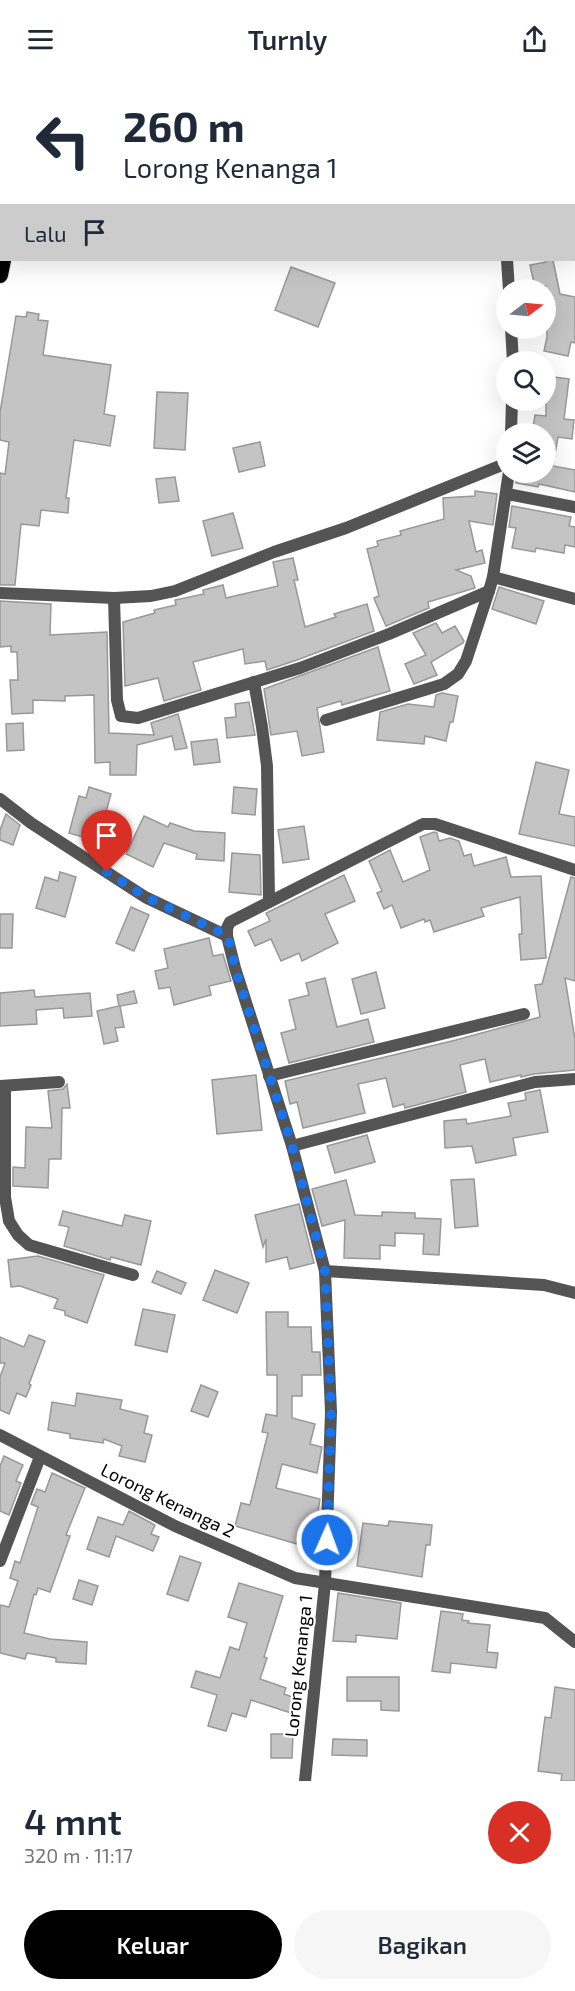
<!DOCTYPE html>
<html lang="id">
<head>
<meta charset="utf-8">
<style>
  :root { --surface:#fff; --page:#f6f6f7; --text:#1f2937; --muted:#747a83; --accent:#000 }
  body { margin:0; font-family:"Exo 2",sans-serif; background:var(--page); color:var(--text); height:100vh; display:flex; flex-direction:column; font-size:22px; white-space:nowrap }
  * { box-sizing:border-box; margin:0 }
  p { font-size:20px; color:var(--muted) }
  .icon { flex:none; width:33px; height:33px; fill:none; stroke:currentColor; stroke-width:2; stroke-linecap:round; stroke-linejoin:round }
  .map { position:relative; height:1703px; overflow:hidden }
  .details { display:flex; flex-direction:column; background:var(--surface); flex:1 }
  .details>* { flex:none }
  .top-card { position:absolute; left:0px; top:0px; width:576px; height:183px; box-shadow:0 6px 24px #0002; background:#fff; color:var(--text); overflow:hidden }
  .needle { width:39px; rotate:74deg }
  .tools { position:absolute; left:496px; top:201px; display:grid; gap:12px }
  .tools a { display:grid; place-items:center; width:60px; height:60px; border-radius:50%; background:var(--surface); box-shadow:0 6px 24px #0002; font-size:30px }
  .pin { position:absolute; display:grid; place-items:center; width:51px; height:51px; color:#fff; margin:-62px -26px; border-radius:50% 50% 50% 0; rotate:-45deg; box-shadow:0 0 6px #0007 }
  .pin .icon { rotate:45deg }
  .me { position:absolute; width:66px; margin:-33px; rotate:2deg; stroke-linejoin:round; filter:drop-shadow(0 0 4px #0008) }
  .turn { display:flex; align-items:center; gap:21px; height:126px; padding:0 24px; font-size:27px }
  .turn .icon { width:78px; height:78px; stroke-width:2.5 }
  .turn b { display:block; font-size:42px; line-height:51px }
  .then { display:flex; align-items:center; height:57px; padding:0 24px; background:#0003; gap:12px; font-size:22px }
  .round { display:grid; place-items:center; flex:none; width:63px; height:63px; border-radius:32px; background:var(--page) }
  .overview { display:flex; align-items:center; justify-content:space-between; height:102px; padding:0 24px }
  h1 { font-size:36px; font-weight:600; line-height:45px }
  .button { display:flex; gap:12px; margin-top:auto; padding:12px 24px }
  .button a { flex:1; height:69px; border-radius:36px; background:var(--accent); color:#fff; font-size:24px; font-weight:600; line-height:69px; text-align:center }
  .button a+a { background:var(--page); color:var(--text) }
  header { display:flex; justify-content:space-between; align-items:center; height:78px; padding:0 24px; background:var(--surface); font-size:27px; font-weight:600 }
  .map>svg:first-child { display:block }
  .building { fill:#c4c4c4; stroke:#989898; stroke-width:1.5 }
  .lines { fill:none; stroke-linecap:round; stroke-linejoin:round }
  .trunk-casing { stroke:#dbdbdb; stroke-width:18 }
  .minor { stroke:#545454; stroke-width:12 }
  .trunk { stroke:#000; stroke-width:16 }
  .route { stroke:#1a73e8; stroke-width:10; stroke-dasharray:0 18 }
  .labels { text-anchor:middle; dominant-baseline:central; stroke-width:4.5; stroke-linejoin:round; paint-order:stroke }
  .street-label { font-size:18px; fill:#000; stroke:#fff }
</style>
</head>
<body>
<header><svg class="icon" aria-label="menu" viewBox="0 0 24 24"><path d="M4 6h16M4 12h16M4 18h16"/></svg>Turnly<svg class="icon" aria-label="share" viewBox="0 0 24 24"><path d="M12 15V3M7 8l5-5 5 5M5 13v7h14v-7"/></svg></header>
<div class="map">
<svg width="575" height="1703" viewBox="0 0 575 1703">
  <rect width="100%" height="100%" fill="#fff"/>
  <g class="building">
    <polygon points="546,182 553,182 560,216 575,219 575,265 571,264 568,278 544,273 547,259 546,208 535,210 530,187 546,184"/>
    <polygon points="291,189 335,205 318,249 275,232"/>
    <polygon points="27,234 39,236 38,242 48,243 43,277 111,287 104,336 115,338 110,368 74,362 66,420 69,420 68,435 41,432 39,448 21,446 15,507 0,507 0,395 5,396 9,364 0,362 0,334 16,238 26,239"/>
    <polygon points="546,298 569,301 564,341 574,342 572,361 558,359 553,388 575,392 575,414 539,406 538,409 516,405 517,394 546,394 546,356 532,356 535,337 546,338"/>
    <polygon points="157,314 188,315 185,372 154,370"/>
    <polygon points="260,364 265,388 239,394 233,370"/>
    <polygon points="175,399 179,423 159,425 156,401"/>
    <polygon points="475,413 497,416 493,447 469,443 476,474 482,472 485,485 456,492 471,498 475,510 428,524 429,530 386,548 375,523 374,520 379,518 367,471 378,468 377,463 401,457 400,453 444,441 443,420 475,418"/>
    <polygon points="512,428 571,439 569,448 575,449 575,469 565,467 564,475 536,470 535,474 512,470 516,450 509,449"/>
    <polygon points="233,435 243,470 212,478 203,443"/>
    <polygon points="293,480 298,502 294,502 305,549 336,539 334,536 367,526 374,553 297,582 267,592 265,583 245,586 243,571 193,584 201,612 164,623 158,600 125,608 123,544 155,535 154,532 176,527 175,522 204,516 203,512 223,507 226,520 278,508 273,484"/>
    <polygon points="499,509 544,523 536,546 492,531"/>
    <polygon points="0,523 51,526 50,557 107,554 109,655 154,657 151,645 178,636 187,670 175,672 172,658 137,667 136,697 110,697 110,684 95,685 94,617 65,618 65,623 33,622 33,635 12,636 10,602 18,602 17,574 11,574 11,568 0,569"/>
    <polygon points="436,545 442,555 455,548 464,563 463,565 431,584 437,597 414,606 405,586 426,577 413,555"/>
    <polygon points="378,569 390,613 342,627 341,623 317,630 324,674 302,678 297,653 271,657 264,611"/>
    <polygon points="442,615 458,618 453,644 450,644 446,663 425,658 424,666 377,662 380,634 408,626 434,629 436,617"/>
    <polygon points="249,624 255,657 227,660 225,640 236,639 235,626"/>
    <polygon points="23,645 24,672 7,673 6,646"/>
    <polygon points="217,661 220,684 194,687 191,664"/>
    <polygon points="536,684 569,692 559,736 575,739 575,768 519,756"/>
    <polygon points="89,709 111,716 99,760 91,758 90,761 69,755 79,718 86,720"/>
    <polygon points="234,709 257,711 255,737 232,735"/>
    <polygon points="6,736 20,747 13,767 0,762 0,752"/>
    <polygon points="144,738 168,749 170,745 194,753 225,755 224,783 196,781 197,776 164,765 153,789 126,776"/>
    <polygon points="304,748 309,781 283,785 278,752"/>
    <polygon points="434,754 437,755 439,763 450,760 459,763 464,778 471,776 474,788 506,779 511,799 541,798 546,880 521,882 519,856 522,856 520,819 481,830 484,838 434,854 430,842 425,844 424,841 401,850 392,827 384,831 377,815 382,813 369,783 390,772 403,804 430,792 420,759"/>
    <polygon points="232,775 260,777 261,817 229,814"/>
    <polygon points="60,794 76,799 65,839 36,830 45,799 58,803"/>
    <polygon points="344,797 355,823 325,836 338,865 302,883 299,875 281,883 271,861 255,868 248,853 270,843 266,835"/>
    <polygon points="571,799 575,800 575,903 565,900 575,961 575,992 534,996 521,999 521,997 490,1004 485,981 460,987 466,1014 405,1030 404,1026 393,1029 386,1000 358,1006 365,1035 303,1050 297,1024 290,1026 285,1003 456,962 540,939 535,907 542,906"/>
    <polygon points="131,829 149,837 134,873 116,865"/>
    <polygon points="0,836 13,836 12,870 0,870"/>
    <polygon points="209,860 213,878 223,876 231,903 209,908 211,917 174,927 170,909 159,911 155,893 168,890 164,871"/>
    <polygon points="376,894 385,930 361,936 352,901"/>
    <polygon points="325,900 337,949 368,941 374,964 289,985 281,955 296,951 289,922 309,917 306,905"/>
    <polygon points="34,912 35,919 90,915 92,938 64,940 63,930 36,932 37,946 0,948 0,915"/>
    <polygon points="134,913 137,925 120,928 124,949 115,950 118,963 104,966 97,933 119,928 117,917"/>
    <polygon points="256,997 262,1052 217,1056 212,1002"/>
    <polygon points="67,1006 70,1030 62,1030 61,1081 49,1081 48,1110 13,1108 13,1089 25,1090 26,1049 52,1050 48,1013 63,1011"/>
    <polygon points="540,1012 548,1054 513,1060 516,1077 476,1085 472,1068 445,1070 444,1043 466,1041 467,1046 511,1038 508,1025 526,1022 525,1015"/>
    <polygon points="367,1057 375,1084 335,1095 327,1068"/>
    <polygon points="474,1101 478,1148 455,1150 451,1102"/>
    <polygon points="346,1102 355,1137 382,1138 382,1134 415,1135 415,1140 441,1141 439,1177 423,1176 424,1156 395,1155 395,1168 380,1167 380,1181 344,1180 345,1142 322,1148 312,1111"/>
    <polygon points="299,1126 314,1185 290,1191 287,1179 266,1184 266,1161 263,1169 255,1137"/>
    <polygon points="63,1133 122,1148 125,1137 151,1143 141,1187 111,1179 110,1182 64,1168 69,1149 59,1147"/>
    <polygon points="38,1178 104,1197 87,1245 65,1237 65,1233 54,1230 58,1221 20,1208 11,1209 8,1182"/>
    <polygon points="215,1192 249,1205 237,1235 203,1222"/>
    <polygon points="157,1193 186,1205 181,1216 152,1204"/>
    <polygon points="143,1231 175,1237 167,1274 135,1267"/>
    <polygon points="266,1234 288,1234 288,1249 311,1249 312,1274 320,1274 321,1297 302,1297 302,1318 292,1318 292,1340 315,1346 310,1366 322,1369 317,1395 282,1386 276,1410 320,1421 316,1446 309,1445 304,1468 235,1448 241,1425 250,1427 268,1355 262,1354 266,1336 277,1338 277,1297 267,1297"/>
    <polygon points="29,1257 45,1263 29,1306 31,1307 26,1319 17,1315 9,1336 0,1332 0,1299 5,1285 0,1285 0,1259 24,1269"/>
    <polygon points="201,1307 218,1314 208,1339 191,1333"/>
    <polygon points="77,1315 122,1322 120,1331 148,1338 144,1355 152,1357 145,1384 119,1378 122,1368 104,1361 103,1365 70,1360 70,1356 48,1352 52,1324 75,1328"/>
    <polygon points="4,1378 23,1387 16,1403 21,1405 9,1437 0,1433 0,1388"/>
    <polygon points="52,1395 85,1410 66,1457 70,1458 50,1514 38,1510 36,1517 34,1516 24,1555 50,1561 87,1564 86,1586 56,1584 56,1580 27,1575 25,1581 0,1575 0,1527 9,1529 18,1503 10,1500 15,1483 20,1485 38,1429 31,1426 37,1411 45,1414"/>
    <polygon points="129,1433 155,1447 151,1456 159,1459 153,1473 116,1458 109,1479 87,1471 98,1439 123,1447"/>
    <polygon points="389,1443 432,1447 430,1467 426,1467 422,1499 357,1488 363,1445 388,1448"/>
    <polygon points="180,1478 201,1485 188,1523 167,1516"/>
    <polygon points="79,1502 98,1508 92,1527 73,1521"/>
    <polygon points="239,1505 283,1518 264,1579 267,1580 260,1601 286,1610 284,1616 295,1620 291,1635 251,1622 246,1639 232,1635 226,1653 208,1648 217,1617 191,1609 196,1593 220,1600 230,1569 239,1572 247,1545 228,1539"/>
    <polygon points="338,1515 401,1525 397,1561 356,1557 356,1564 333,1563"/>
    <polygon points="441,1533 463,1536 462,1542 469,1543 468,1545 490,1547 487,1574 498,1575 496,1590 451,1585 450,1595 432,1593"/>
    <polygon points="347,1599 399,1599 399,1633 381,1632 381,1623 347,1623"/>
    <polygon points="555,1609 575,1612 575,1703 561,1703 562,1696 538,1693 545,1639 551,1640"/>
    <polygon points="271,1656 293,1656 292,1680 271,1680"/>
    <polygon points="333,1661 367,1662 367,1678 332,1677"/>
  </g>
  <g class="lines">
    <g class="trunk-casing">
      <g id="trunk">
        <polyline points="33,2 33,0"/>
        <polyline points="0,197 3,182"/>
      </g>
    </g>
    <g class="minor">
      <polyline points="497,0 497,2"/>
      <polyline points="507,182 509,212"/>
      <polyline points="511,250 513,284"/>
      <polyline points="511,356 512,322"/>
      <polyline points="507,416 575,429"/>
      <polyline points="493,499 575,521"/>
      <polyline points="0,515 114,520 151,518 175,513 274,474 346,450 507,385"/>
      <polyline points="114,520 117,622 121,638 138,640 300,590 389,556 489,513"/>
      <polyline points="254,604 262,649 267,688 269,824"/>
      <polyline points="326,642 444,606 458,596 466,583 489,513 493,499 509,394"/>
      <polyline points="0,721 31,745 145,819 227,858 235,890 292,1068 325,1193 331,1334 325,1505 305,1703"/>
      <polyline points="227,858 227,850 230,844 423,746 435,746 575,792"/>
      <polyline points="269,998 524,936"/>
      <polyline points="0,1008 59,1004"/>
      <polyline points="5,1008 5,1119 9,1143 18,1157 29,1167 133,1197"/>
      <polyline points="292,1068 535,1004 575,1001"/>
      <polyline points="325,1193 544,1207 575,1215"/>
      <polyline points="0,1357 175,1448 295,1500 545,1540 575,1564"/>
      <polyline points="0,1483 40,1379"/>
    </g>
    <use href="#trunk" class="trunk"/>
  </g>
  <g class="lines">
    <polyline class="route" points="107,794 146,819 228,858 235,890 292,1068 325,1193 331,1334 327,1462"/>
  </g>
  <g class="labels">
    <g class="street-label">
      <text transform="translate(168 1422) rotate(26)">Lorong Kenanga 2</text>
      <text transform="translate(298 1588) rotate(-84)">Lorong Kenanga 1</text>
    </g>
  </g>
</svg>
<div class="tools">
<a><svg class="needle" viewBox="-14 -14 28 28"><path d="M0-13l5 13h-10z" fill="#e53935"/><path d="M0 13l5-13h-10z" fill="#747a83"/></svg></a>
<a><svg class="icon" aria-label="search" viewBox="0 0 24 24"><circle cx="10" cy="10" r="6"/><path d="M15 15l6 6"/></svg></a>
<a><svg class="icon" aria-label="layers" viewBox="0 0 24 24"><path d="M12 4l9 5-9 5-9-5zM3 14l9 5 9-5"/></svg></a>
</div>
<div class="pin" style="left:107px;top:794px;background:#d93025"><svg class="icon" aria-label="arrive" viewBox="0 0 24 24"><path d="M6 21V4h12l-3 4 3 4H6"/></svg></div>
<svg class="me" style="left:327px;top:1462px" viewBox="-20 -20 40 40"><circle r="17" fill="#1a73e8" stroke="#fff" stroke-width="3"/><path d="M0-11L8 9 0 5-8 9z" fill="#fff"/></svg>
<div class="top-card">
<div class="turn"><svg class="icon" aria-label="left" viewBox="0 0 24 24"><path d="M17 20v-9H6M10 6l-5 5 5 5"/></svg><div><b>260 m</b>Lorong Kenanga 1</div></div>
<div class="then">Lalu<svg class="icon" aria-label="arrive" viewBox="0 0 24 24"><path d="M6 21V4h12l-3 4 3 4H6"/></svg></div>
</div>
</div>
<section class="details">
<div class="overview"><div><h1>4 mnt</h1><p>320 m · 11:17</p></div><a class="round" style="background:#d93025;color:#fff"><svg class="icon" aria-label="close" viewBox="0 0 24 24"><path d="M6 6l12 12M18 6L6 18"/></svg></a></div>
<div class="button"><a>Keluar</a><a>Bagikan</a></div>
</section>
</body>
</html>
